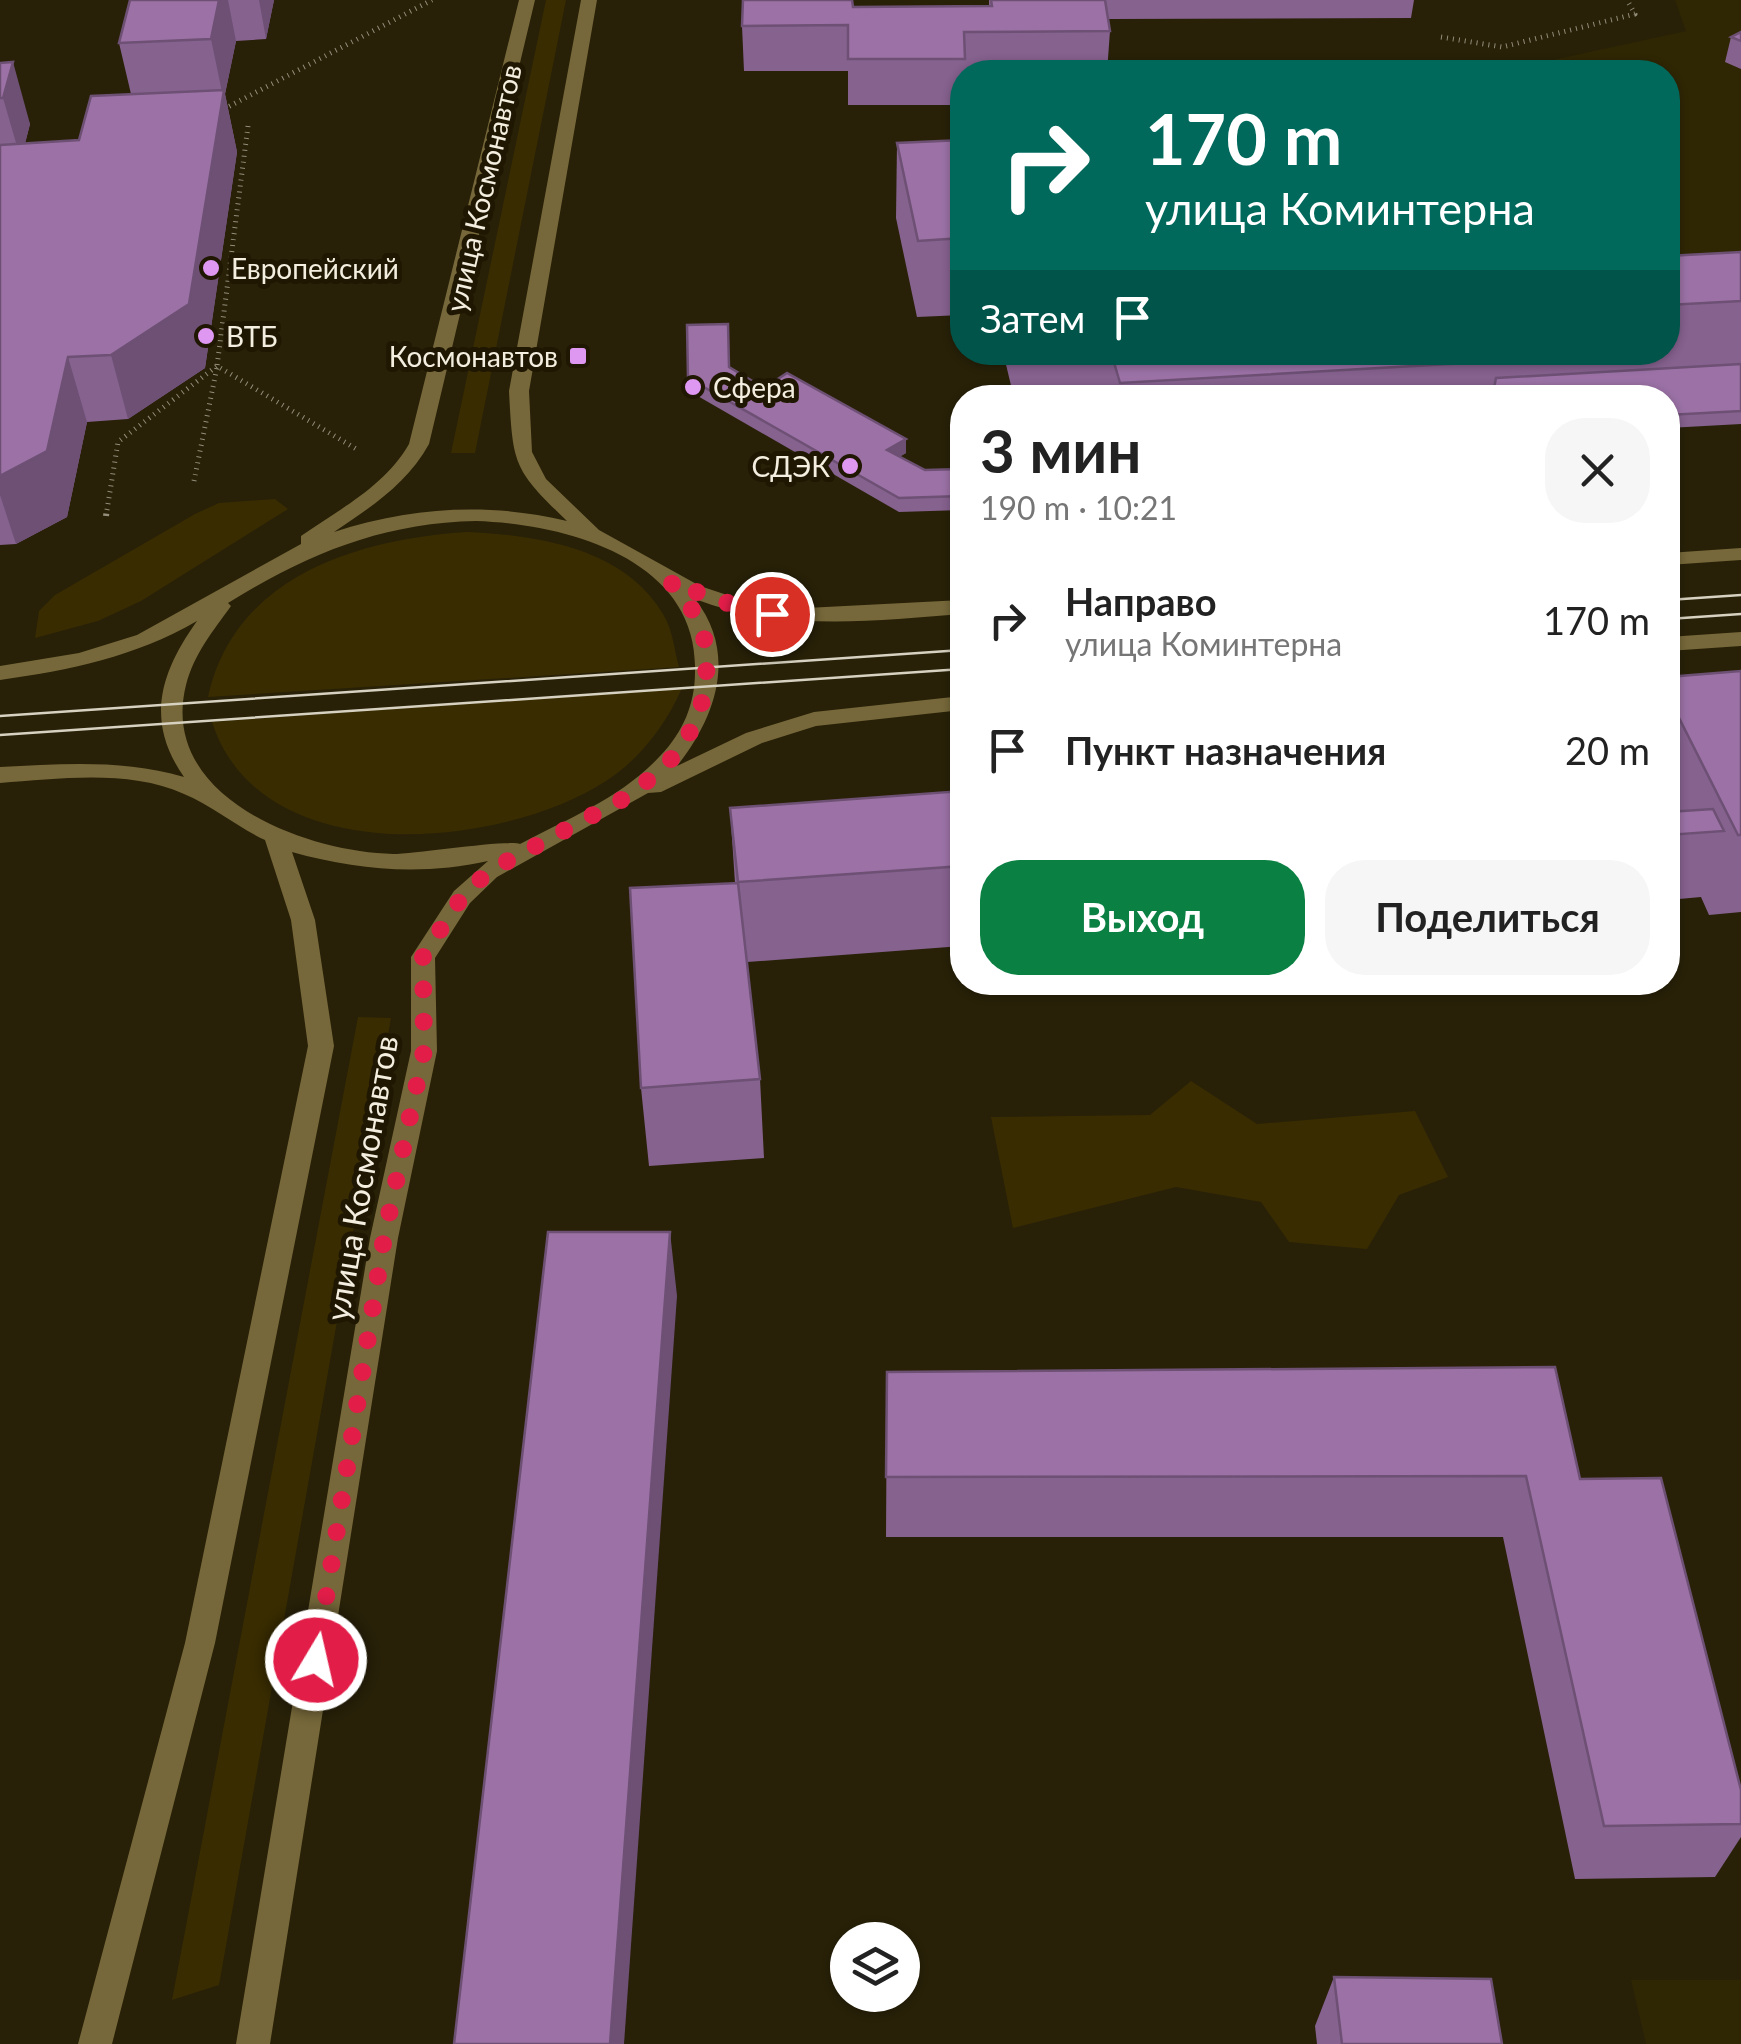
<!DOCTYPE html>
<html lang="ru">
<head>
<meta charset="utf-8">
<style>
  :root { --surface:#fff; --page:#f6f6f6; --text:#222; --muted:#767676; --accent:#0b8043 }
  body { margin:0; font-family:Lato,sans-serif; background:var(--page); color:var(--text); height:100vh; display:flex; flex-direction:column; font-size:38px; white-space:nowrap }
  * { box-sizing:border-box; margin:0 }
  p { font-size:32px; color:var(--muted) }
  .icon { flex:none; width:55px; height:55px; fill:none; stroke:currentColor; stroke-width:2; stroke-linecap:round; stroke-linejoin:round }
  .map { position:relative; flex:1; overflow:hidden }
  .sheet { position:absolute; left:950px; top:385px; width:730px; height:610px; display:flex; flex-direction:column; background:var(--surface); border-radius:40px; box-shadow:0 2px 8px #0004 }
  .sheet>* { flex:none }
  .hud { position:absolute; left:950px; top:60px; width:730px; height:305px; border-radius:40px; box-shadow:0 2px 8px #0004; background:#00695c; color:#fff; overflow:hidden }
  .controls { position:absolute; left:830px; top:1922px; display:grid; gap:20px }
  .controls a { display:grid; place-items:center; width:90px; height:90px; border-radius:50%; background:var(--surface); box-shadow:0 2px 8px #0004; font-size:50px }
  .pin { position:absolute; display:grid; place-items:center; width:85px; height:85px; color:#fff; margin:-42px; border:5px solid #fff; border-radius:50%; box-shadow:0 2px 10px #0007 }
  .me { position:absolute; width:110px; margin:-55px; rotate:9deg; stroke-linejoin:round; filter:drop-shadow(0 0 8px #0008) }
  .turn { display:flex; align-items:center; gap:35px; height:210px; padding:0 30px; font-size:45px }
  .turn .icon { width:130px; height:130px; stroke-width:2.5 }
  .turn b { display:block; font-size:70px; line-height:85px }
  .then { display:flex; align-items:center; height:95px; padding:0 30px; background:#0003; gap:20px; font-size:38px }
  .round { display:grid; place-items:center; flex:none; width:105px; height:105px; border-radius:40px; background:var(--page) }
  .summary { display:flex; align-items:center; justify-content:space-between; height:170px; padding:0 30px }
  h1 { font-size:60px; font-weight:700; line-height:75px }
  .action { display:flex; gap:20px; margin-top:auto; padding:20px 30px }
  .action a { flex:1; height:115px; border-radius:40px; background:var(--accent); color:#fff; font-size:40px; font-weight:700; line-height:115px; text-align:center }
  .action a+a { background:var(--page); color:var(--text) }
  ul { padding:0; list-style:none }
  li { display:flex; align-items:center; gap:30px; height:130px; padding:0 30px }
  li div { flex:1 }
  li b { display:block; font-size:38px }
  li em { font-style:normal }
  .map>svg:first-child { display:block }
  .built { fill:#2f2604 }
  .green { fill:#392c00 }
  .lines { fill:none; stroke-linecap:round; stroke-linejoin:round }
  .path-far1 { stroke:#948e7a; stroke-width:5; stroke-dasharray:1 5; stroke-linecap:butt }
  .path { stroke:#948e7a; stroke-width:6; stroke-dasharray:2.5 8; stroke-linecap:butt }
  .tertiary { fill:#76683a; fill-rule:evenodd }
  .tram { stroke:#d6d1c0; stroke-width:2.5 }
  .wall { fill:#86628f }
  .shaded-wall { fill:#6d5074 }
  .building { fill:#9c72a6; stroke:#6d5074; stroke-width:2.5 }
  .route { stroke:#e11d48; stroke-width:18; stroke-dasharray:0 32.4 }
  .poi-dot { fill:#df98f1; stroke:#1f1701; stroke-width:4 }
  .labels { text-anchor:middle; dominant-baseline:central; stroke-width:10; stroke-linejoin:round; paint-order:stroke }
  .far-street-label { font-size:28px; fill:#f3eedf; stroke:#1f1701 }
  .far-poi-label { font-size:28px; fill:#f3eedf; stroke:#1f1701; text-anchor:start }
  .street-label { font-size:32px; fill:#f3eedf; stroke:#1f1701 }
</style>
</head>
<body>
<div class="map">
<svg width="1741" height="2044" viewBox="0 0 1741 2044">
  <rect width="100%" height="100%" fill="#282108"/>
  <g class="built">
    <polygon points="1675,0 1741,0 1741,264 1668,269 1668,72 1497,72 1686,31"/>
    <polygon points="1631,1980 1741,1980 1741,2044 1646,2044"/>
  </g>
  <g class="green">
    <polygon points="546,0 566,0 475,453 451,453"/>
    <polygon points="275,499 288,509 141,601 98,621 35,638 39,611 55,595 195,514 219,503"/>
    <path d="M 467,532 C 537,535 624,548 663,614 C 673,630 674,649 679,667 L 208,697 C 234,576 358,539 467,532 Z"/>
    <path d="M 682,688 C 666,725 640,759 606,781 C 500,850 260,872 212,722 Z"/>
    <polygon points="358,1017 391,1018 219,1985 172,2000"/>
    <polygon points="1191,1081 1257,1124 1415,1111 1448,1177 1399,1195 1367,1249 1289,1242 1261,1202 1176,1187 1013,1228 991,1117 1150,1115"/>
  </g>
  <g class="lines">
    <g class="path-far1">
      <polyline points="1441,37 1502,47 1635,14 1627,0"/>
      <polyline points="224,109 432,0"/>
      <polyline points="248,126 217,366 358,450"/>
      <polyline points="194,481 217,367"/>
      <polyline points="107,510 118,442 217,366"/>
    </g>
    <polyline class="path" points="106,516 107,508"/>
    <g class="tertiary">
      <path d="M 519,0 L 535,0 L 429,444 C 407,484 371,507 334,532 C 410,507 489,502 567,521 C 513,469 513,465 509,391 L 581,0 L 597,0 L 529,391 L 532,452 L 546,479 L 599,530 L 700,586 L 745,601 L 806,608 L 962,600 L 962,614 C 873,621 781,632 695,599 C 738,654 716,717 677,766 L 746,733 L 814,712 L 962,696 L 962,710 L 816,726 L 762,743 L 661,792 L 648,793 L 497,877 L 470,903 L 435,958 L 437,1051 L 398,1238 L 270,2044 L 236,2044 L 370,1238 L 411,1051 L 411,957 L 454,891 L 488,861 C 421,876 356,870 292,852 L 315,920 L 334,1046 L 215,1643 L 112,2044 L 78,2044 L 185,1643 L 308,1046 L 291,920 L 265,840 C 237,827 213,806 184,794 C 128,769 59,779 0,783 L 0,767 C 62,764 123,759 184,777 C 145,721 160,673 197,621 C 135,657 70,670 0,680 L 0,666 L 79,653 L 137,635 L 301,544 L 301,536 C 340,509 385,486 409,444 ZM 476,521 C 568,524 699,560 695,672 C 695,704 683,732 661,755 C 623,797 569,818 520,844 C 510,839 416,854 393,854 C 305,852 158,797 186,685 C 194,654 213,631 231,606 L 228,603 C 307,554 382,523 476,521 Z"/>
      <polygon points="1741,548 1741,560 1668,565 1668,553"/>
      <polygon points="1741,632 1741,646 1668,651 1668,637"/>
    </g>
    <g class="tram">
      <polyline points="1668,600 1741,595"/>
      <polyline points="1668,619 1741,614"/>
      <polyline points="0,716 962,650"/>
      <polyline points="0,735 962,669"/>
    </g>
  </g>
  <g class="wall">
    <polygon points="130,0 274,0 266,39 236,41 225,94 237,152 205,368 128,419 87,422 67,517 16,544 0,545 0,63 30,124 25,143 79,140 131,94 119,43"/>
    <polygon points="989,0 1414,0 1411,18 1108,19 1110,31 1107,72 962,72 962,105 848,105 848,71 744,71 742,26 853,7 989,6"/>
    <polygon points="1741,32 1741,69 1725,62 1731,37"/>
    <polygon points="962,140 962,315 917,317 896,218 897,143"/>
    <polygon points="1741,252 1741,424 1668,428 1668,398 1014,398 1003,352 1668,352 1668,256"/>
    <polygon points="730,367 764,388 906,453 899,457 925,470 962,469 962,510 899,512 689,391 688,378"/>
    <polygon points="1741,671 1741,912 1709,915 1701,897 1668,900 1668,677"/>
    <polygon points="962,728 962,946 747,962 760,1079 764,1158 649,1166 641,1088 735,883 730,808 959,791"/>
    <polygon points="887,1372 1580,1479 1741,1790 1741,1837 1715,1877 1575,1879 1503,1537 886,1537"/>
    <polygon points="1334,1977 1502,2044 1317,2044 1315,2026"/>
  </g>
  <g class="shaded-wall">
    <polygon points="219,0 228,0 236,41 225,94 237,152 205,368 128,419 111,355 223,97 211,39"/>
    <polygon points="259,0 274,0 266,39"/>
    <polygon points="13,62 30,124 21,160 3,98"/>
    <polygon points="68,357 87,422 67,517 16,544 0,495 0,476"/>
    <polygon points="906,439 906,453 887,464 887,450"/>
    <polygon points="670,1232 677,1296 624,2044 610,2044"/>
  </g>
  <g class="building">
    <polygon points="130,0 219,0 211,39 119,43"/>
    <polygon points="743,0 852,0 853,7 992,6 991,0 1105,0 1110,31 964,32 965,59 848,59 848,25 742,26"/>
    <polygon points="1741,32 1741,41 1731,37"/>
    <polygon points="13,62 3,98 0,98 0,63"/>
    <polygon points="224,90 189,304 111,355 68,357 47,451 0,476 0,145 79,140 91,96"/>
    <polygon points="962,140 962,238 918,241 897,143"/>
    <polygon points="1741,252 1741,301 1668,305 1668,256"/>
    <polygon points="728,324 729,367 764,388 787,373 906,439 887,450 925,470 962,469 962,496 899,498 688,378 687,325"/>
    <polygon points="1111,352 1496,352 1500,361 1120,383"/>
    <polygon points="1741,364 1741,411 1668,415 1668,398 1492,398 1496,378"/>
    <polygon points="1741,671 1741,835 1738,835 1668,696 1668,677"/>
    <polygon points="962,791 962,866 738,882 730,808"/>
    <polygon points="1713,809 1724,831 1668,835 1668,812"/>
    <polygon points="1668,866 1674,879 1668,880"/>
    <polygon points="738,883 760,1079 641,1088 630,888"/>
    <polygon points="548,1232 670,1232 610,2044 454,2044"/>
    <polygon points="1555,1367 1580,1479 1661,1478 1741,1790 1741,1824 1604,1826 1526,1476 886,1477 887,1372"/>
    <polygon points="1334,1977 1491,1979 1502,2044 1342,2044"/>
  </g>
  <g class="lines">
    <polyline class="route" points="316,1660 384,1238 424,1051 423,956 462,897 489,871 634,793 671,759 697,722 706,685 707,646 693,611 670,581 716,600 772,614"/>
  </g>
  <g class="poi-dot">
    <circle cx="211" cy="268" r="10"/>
    <circle cx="206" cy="336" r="10"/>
    <rect x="568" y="346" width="20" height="20" rx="5"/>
    <circle cx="693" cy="387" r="10"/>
    <circle cx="850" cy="466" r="10"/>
  </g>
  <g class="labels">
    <g class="far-street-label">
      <text transform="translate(483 188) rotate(-77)">улица Космонавтов</text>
    </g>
    <g class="far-poi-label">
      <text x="231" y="268">Европейский</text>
      <text x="226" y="336">ВТБ</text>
      <text x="558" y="356" text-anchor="end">Космонавтов</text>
      <text x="713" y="387">Сфера</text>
      <text x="830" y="466" text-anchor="end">СДЭК</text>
    </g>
    <g class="street-label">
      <text transform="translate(361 1178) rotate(-80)">улица Космонавтов</text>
    </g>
  </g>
</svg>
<div class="controls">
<a><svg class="icon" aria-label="layers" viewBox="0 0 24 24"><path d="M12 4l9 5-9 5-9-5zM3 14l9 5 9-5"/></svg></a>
</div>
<div class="pin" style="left:772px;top:614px;background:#d93025"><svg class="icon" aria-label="arrive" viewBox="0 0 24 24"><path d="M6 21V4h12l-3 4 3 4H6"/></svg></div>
<svg class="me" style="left:316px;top:1660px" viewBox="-20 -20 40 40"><circle r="17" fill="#e11d48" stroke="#fff" stroke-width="3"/><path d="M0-11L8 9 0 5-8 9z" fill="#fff"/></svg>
<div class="hud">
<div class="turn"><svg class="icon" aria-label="right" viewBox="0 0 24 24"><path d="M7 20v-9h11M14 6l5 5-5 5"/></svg><div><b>170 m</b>улица Коминтерна</div></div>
<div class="then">Затем<svg class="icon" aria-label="arrive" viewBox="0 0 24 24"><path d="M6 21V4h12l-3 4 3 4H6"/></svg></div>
</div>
<section class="sheet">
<div class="summary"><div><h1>3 мин</h1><p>190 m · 10:21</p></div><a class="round"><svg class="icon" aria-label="close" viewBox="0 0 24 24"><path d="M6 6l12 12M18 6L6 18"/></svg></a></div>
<ul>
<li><svg class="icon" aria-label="right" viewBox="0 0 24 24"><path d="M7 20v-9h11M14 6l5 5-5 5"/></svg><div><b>Направо</b><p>улица Коминтерна</p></div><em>170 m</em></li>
<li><svg class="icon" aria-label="arrive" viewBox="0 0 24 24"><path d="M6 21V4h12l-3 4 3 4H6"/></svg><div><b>Пункт назначения</b></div><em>20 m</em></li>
</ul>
<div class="action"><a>Выход</a><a>Поделиться</a></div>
</section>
</div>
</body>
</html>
